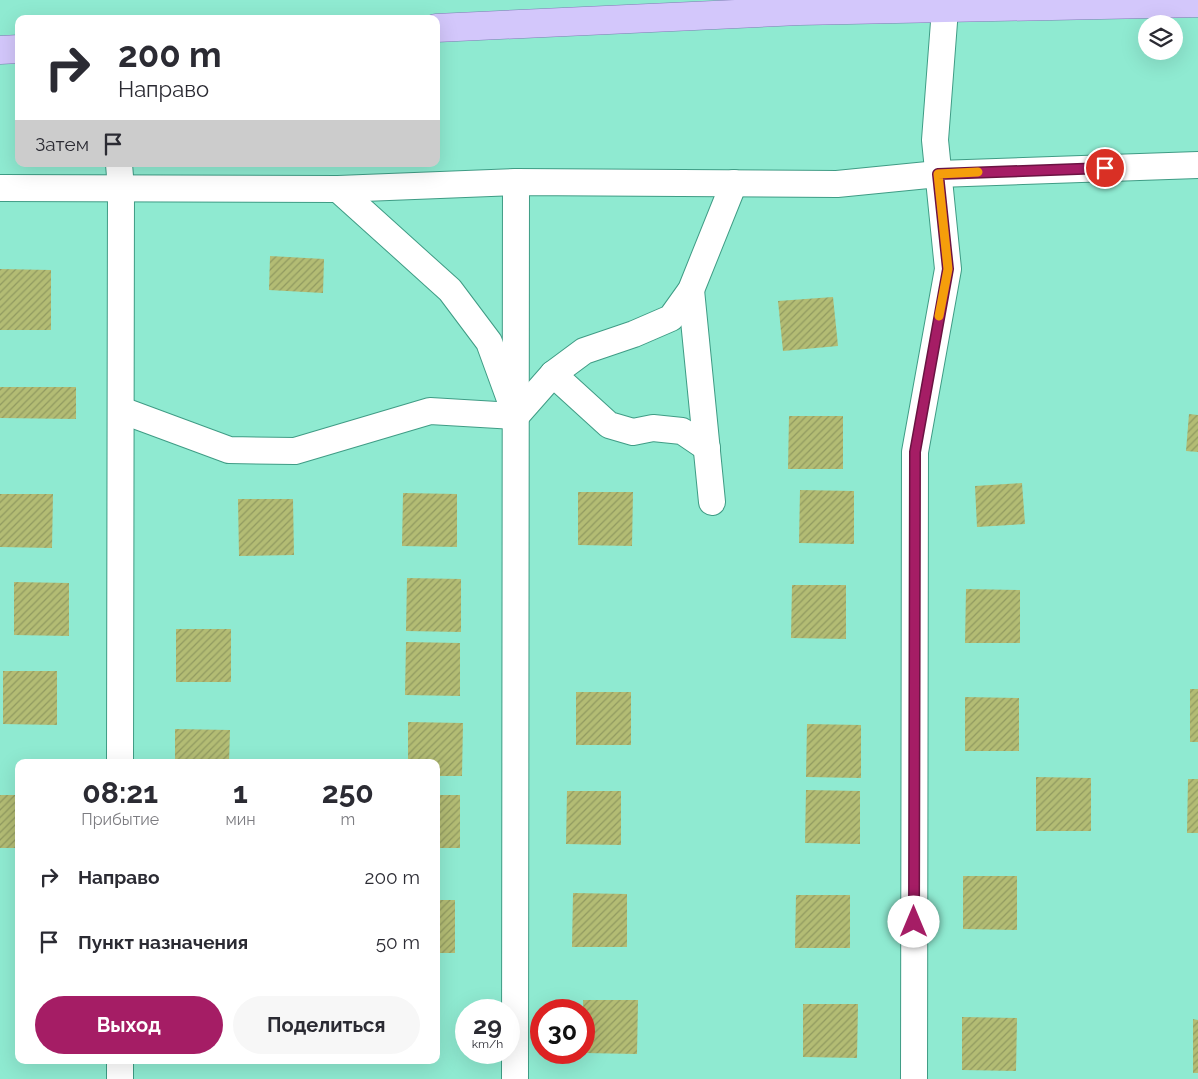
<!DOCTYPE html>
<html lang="ru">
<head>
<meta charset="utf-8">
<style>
  :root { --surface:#fff; --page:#f7f7f7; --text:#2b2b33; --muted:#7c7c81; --accent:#a51d65 }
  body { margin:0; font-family:Raleway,sans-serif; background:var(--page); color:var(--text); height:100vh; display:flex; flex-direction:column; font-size:19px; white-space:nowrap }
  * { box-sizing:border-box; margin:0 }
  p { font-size:16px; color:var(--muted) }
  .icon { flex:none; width:28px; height:28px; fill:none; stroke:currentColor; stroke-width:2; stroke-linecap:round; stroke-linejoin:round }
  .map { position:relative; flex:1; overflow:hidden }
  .drawer { position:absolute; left:15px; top:759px; width:425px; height:305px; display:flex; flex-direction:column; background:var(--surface); border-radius:10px; box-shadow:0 5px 20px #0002 }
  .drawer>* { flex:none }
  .hud { position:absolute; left:15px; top:15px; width:425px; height:152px; border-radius:10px; box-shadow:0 5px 20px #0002; background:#fff; color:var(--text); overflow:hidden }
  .controls { position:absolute; left:1138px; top:15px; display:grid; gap:10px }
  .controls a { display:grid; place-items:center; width:45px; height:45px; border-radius:50%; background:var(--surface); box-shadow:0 5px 20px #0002; font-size:25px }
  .speed { position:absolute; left:455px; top:999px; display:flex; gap:10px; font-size:25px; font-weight:700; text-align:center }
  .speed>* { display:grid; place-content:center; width:65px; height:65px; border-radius:50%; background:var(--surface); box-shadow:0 5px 20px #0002; line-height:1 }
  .speed small { font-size:12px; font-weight:400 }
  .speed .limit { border:8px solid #d22; background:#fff; color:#111 }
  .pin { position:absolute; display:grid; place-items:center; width:42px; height:42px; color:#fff; margin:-21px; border:2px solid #fff; border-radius:50%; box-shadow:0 1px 5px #0007 }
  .me { position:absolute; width:55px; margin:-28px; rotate:0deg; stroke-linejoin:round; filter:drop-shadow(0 0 4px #0008) }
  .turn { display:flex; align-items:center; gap:18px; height:105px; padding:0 20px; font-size:22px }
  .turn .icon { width:65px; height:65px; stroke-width:2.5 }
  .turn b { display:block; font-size:35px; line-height:42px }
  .then { display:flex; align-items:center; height:48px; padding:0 20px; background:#0003; gap:10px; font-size:19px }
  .eta { display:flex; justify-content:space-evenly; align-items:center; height:85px; text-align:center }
  .eta b { font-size:30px; font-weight:700; line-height:35px }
  .cta { display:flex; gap:10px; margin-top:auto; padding:10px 20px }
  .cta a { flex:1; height:58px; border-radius:30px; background:var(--accent); color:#fff; font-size:20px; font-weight:700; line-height:58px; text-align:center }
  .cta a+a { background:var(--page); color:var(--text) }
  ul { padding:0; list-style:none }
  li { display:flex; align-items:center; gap:15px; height:65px; padding:0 20px }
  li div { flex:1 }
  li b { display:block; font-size:19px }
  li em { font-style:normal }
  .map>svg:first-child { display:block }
  .building { fill:url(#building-hatch) }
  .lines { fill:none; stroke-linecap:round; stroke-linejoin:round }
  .minor-casing { stroke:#3f9c85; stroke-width:28 }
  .major-casing { stroke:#7d7db3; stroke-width:29 }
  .minor { stroke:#fff; stroke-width:26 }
  .major { stroke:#d3c7fb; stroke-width:28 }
  .route-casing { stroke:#6b1342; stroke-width:12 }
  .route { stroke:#a51d65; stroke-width:9 }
  .slow { stroke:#f59e0b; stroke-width:9 }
</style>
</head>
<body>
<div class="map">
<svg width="1198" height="1079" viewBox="0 0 1198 1079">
  <defs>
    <pattern id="building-hatch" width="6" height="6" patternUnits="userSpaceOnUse" patternTransform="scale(1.25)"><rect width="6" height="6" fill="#b3bc74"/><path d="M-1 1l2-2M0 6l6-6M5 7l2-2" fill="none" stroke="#909a60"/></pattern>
  </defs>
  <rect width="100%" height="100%" fill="#8fead1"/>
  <g class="building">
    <polygon points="270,256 324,259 323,293 269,290"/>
    <polygon points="0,269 51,270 51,330 0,330"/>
    <polygon points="833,297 838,346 783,351 778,301"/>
    <polygon points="0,387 76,387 76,419 0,418"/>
    <polygon points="1189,414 1198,415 1198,452 1186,451"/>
    <polygon points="789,416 843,416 843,469 788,469"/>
    <polygon points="1022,483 1025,524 977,527 975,486"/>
    <polygon points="800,490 854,491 854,544 799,543"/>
    <polygon points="578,492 633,492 632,546 578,545"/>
    <polygon points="403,493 457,494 457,547 402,546"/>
    <polygon points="0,494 53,494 52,548 0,547"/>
    <polygon points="238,499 293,499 294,555 239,556"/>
    <polygon points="407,578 461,579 461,632 406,631"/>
    <polygon points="14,582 69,583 69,636 14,635"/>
    <polygon points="792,585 846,585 846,639 791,638"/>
    <polygon points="966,589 1020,590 1020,643 965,643"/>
    <rect x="176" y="629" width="55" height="53"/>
    <polygon points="406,642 460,643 460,696 405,695"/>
    <polygon points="3,671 57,671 57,725 3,724"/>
    <rect x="1190" y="689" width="8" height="53"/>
    <rect x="576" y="692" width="55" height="53"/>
    <polygon points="965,697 1019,698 1019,751 965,751"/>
    <polygon points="408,722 463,723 462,776 436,776 436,762 408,762"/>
    <polygon points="807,724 861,725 861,778 806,777"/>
    <polygon points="175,729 230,730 229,762 175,762"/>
    <polygon points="1036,777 1091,778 1091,831 1036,831"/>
    <polygon points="1188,779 1198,779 1198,833 1187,833"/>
    <polygon points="806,790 860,791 860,844 805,843"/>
    <polygon points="567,791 621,791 621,845 566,844"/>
    <rect x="0" y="795" width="19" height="53"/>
    <rect x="436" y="795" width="24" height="53"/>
    <polygon points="963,876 1017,876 1017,930 963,929"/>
    <polygon points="573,893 627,894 627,947 572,947"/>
    <polygon points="796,895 850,895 850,948 795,948"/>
    <rect x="436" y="900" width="19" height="53"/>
    <polygon points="583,1000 638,1000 637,1054 584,1053"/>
    <polygon points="803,1004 858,1004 857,1058 803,1057"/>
    <polygon points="962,1017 1017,1018 1016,1071 962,1070"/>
    <polygon points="1193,1019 1198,1020 1198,1073 1193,1073"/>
  </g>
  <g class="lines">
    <g class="minor-casing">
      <g id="minor">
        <polyline points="119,164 121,189 120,762"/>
        <polyline points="0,188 338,189 516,182 837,184 938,174 1198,165"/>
        <polyline points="338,189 450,290 489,342 516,416 553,374 584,351 634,334 671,318 691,290 734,183"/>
        <polyline points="691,290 712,502"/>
        <polyline points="553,374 609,425 633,432 653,428 682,431 707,448"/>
        <polyline points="121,410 229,450 295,451 430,411 516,416"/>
        <polyline points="120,1079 120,1060"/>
        <polyline points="515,1079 516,182"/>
        <polyline points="914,1079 915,452 948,269 935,140 945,9"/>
      </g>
    </g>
    <g class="major-casing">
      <g id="major">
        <polyline points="436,28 799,11 1198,3"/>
        <polyline points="0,50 19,49"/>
      </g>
    </g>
    <use href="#minor" class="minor"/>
    <use href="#major" class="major"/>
  </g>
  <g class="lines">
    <g class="route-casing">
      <polyline id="route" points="914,922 915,452 948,269 938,174 1105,168"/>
    </g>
    <use href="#route" class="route"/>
    <polyline class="slow" points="939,316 948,269 938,174 978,172"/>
  </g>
</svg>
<div class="controls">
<a><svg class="icon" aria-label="layers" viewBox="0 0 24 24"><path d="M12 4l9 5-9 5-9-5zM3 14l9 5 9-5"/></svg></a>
</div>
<div class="speed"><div>29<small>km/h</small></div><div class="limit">30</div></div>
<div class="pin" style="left:1105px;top:168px;background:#d93025"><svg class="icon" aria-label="arrive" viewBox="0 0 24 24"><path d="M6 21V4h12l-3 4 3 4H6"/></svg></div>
<svg class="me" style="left:914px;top:922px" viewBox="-20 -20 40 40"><circle r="19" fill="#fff"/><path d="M0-13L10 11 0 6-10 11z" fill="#a51d65"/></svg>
<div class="hud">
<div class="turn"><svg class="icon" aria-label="right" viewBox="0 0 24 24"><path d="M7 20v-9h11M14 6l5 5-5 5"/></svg><div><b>200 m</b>Направо</div></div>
<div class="then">Затем<svg class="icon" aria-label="arrive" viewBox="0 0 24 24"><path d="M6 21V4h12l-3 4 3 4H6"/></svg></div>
</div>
<section class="drawer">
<div class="eta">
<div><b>08:21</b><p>Прибытие</p></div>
<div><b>1</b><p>мин</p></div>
<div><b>250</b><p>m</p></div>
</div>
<ul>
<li><svg class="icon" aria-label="right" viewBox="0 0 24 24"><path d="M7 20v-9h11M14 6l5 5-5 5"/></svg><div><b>Направо</b></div><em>200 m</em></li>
<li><svg class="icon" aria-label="arrive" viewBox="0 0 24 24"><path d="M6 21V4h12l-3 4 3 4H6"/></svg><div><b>Пункт назначения</b></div><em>50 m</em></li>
</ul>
<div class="cta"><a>Выход</a><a>Поделиться</a></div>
</section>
</div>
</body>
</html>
